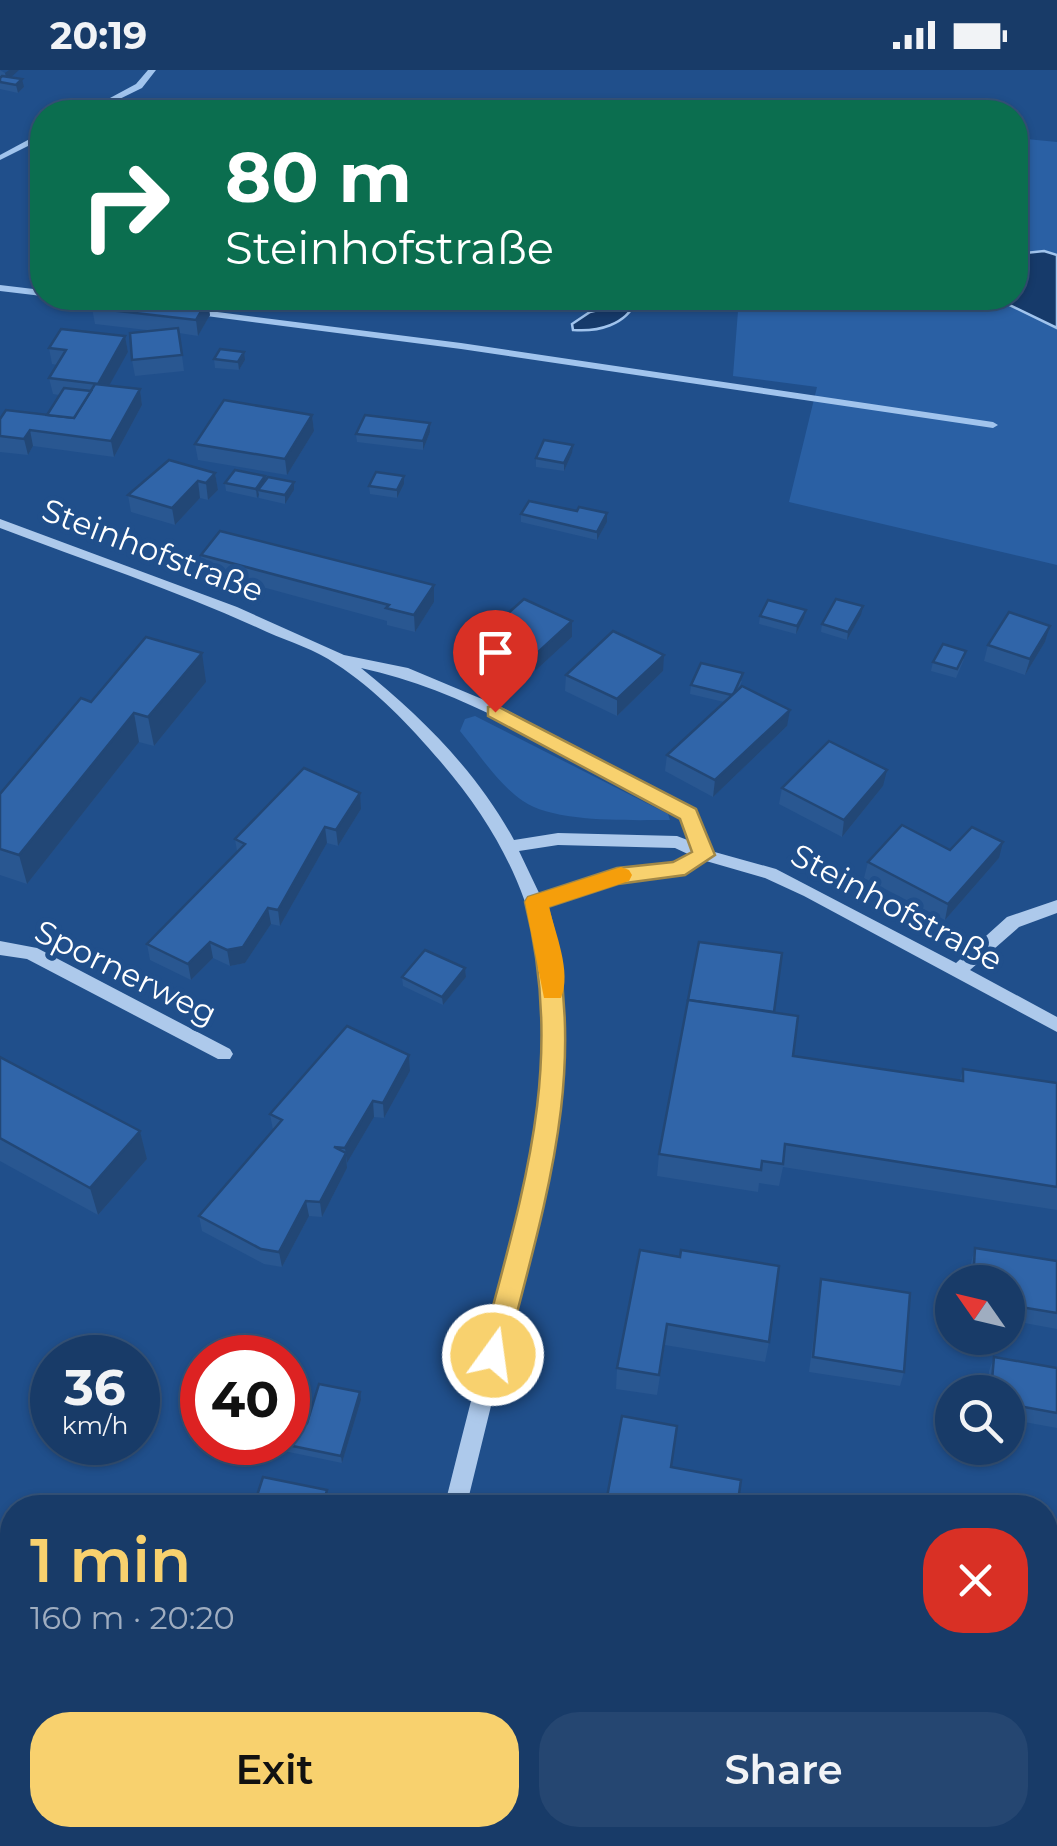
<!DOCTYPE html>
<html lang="en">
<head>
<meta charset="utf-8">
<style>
  :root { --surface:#183b68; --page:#254671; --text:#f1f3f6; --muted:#9fadc0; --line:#36557c; --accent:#f8d16e }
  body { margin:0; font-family:Montserrat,sans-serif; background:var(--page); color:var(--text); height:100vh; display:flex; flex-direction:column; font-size:38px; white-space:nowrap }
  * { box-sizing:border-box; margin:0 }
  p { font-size:32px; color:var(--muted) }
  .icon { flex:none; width:55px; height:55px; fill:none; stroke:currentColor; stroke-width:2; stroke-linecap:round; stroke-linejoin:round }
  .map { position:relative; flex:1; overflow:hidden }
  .drawer { position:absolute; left:0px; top:1425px; width:1058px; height:352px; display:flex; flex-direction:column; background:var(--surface); border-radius:40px 40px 0 0; box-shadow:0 2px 8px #0004,0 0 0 2px var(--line) }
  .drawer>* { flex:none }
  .guide { position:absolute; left:30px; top:30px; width:998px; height:210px; border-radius:40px; box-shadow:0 2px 8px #0004,0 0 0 2px var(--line); background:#0b6e4f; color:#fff; overflow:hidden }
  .needle { width:65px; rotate:304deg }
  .tools { position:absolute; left:935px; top:1195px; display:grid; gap:20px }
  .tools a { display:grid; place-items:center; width:90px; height:90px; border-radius:50%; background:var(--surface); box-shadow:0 2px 8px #0004,0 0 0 2px var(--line); font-size:50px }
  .speed { position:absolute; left:30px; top:1265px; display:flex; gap:20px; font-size:50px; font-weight:700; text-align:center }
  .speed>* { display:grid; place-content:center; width:130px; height:130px; border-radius:50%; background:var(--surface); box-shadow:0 2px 8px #0004,0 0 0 2px var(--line); line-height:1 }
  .speed small { font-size:25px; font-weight:400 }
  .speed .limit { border:15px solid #d22; background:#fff; color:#111 }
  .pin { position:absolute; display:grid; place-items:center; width:85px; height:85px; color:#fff; margin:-102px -42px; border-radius:50% 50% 50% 0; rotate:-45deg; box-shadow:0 0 10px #0007 }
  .pin .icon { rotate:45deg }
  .me { position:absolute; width:110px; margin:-55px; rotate:14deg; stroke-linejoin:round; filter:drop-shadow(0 0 8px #0008) }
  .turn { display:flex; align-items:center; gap:35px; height:210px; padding:0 30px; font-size:45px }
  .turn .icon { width:130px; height:130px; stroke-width:2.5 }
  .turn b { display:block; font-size:70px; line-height:85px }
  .round { display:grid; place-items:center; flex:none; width:105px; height:105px; border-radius:40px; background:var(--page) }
  .summary { display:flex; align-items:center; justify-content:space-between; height:170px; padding:0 30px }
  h1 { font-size:60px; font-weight:600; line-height:75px; color:var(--accent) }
  .primary-button { display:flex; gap:20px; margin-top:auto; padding:20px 30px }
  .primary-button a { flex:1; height:115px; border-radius:40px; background:var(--accent); color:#111; font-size:40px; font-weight:600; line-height:115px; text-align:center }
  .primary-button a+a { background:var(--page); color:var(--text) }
  .status { display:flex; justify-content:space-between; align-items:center; height:70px; padding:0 50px; background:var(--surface); direction:ltr }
  .status svg { height:28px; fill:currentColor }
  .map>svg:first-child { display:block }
  .green { fill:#2a60a4 }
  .water { fill:#163a6a; stroke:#a1c4ed; stroke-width:2.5 }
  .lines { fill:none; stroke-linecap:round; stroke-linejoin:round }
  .stream { fill:#a1c4ed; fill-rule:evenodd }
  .minor { fill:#adc9eb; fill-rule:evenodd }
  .wall { fill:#295791 }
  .shaded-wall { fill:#224776 }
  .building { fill:#3065a9; stroke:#224776; stroke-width:2.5 }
  .route { fill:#f8d16e; stroke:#a18848; stroke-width:2.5 }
  .slow { fill:#f59e0b }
  .labels { text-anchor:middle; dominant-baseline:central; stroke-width:10; stroke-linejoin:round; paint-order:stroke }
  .street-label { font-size:32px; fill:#fff; stroke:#204f8b }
</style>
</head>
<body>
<div class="status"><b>20:19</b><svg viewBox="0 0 49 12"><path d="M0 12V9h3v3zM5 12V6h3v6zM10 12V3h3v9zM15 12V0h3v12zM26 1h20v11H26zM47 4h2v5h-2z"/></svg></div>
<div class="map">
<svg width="1057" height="1776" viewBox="0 0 1057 1776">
  <rect width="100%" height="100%" fill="#204f8b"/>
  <g class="green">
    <polygon points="1015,68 1057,72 1057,185 1044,181 1015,184"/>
    <polygon points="739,228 995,228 1057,258 1057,495 789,432 817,317 733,306"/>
    <path d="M 475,646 L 668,744 L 670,750 C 631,750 554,753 523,731 C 498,714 479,684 460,661 L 465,649 Z"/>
  </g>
  <g class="water">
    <polygon points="1044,181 1057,185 1057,258 995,228 1015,228 1015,184"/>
    <path d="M 636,231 C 626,255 598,262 573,260 L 572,254 L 590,242 Z"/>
  </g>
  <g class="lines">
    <g class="stream">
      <polygon points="148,0 156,0 142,18 93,42 84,42 136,14"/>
      <polygon points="39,64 42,64 42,69 0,90 0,85"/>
      <polygon points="0,215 42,220 42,226 0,221"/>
      <path d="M 74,228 C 86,227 103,226 114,232 L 110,235 L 78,231 Z"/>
      <polygon points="636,228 646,228 639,233 633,233 632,231"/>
      <polygon points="689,228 760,228 756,231 693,231"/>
      <polygon points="194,239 461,273 993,352 998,355 993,358 461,279 191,244 190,242"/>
    </g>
    <g class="minor">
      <path d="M 0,449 L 237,537 L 344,585 L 408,598 L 501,637 L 694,741 L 711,781 L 776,799 L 956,893 L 1007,847 L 1057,830 L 1057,843 L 1019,857 L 970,900 L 1057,947 L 1057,962 L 804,826 L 765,808 L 706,791 L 677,805 L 618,812 L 544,837 C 588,958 552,1086 523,1206 C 504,1283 485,1360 466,1438 L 444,1438 C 464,1357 485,1277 506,1196 C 555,1001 583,857 440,691 C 410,656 375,619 336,594 C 316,580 290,572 267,562 C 181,522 89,492 0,458 ZM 361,598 C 471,621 583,695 681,749 L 690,771 L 677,766 L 558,763 L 514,770 C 477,702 421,646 361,598 ZM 558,775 L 675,778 L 690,785 L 674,793 L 617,800 L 540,825 L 519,781 Z"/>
      <polygon points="0,871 37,878 230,979 233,984 230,989 218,989 27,889 0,885"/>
      <polygon points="362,1765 386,1765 383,1776 359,1776"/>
      <polygon points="850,1765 874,1765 872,1776 848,1776"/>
    </g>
  </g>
  <g class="wall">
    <polygon points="0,0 11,7 24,17 18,23 0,19"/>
    <polygon points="92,238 210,245 198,266 179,263 184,301 135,306 132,290 155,261 95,254"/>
    <polygon points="125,266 128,282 109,315 140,319 142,335 114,387 33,376 28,385 0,382 0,349 47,345 59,325 53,324 49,308 57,295 52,294 49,278"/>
    <polygon points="214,289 245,290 239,300 215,298"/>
    <polygon points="312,345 314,361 287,405 198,390 195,374"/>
    <polygon points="430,362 423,380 357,372 356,364"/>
    <polygon points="572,383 564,401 536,397 536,388"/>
    <polygon points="215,403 218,420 208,430 200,428 175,455 131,442 128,425"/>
    <polygon points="404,406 404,414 397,428 370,424 369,416"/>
    <polygon points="266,410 294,420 285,434 259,428 259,425 257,428 226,421 225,413"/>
    <polygon points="577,441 607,443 607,452 597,470 521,452 521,444"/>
    <polygon points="201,485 434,532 415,562 387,555 387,551 203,501"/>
    <polygon points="806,540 804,548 796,564 759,554 760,546"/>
    <polygon points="861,545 847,570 821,562 822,554"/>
    <polygon points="1050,556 1045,572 1025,605 984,591 988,575"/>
    <polygon points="487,562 572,567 535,601 487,579"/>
    <polygon points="964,589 956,608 931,601 933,592"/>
    <polygon points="663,601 617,646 565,621 566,605"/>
    <polygon points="742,611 739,618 787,656 713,727 665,701 667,685 724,632 690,624 691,615"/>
    <polygon points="206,612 154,676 139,672 27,814 0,805 0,724 91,632"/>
    <polygon points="883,716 842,767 779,734 782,718"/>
    <polygon points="361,739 338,776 327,773 280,856 271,854 245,893 230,896 213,888 191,910 150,890 147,874 237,781 235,769"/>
    <polygon points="999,788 945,850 864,808 868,792"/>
    <polygon points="465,898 466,907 443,935 403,916 402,907"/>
    <polygon points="774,943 793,986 960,1010 963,999 1057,1013 1057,1140 783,1097 779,1116 759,1113 758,1122 657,1106 659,1084"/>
    <polygon points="409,985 410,1001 384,1048 374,1047 347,1093 347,1098 322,1147 309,1146 282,1197 264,1194 202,1161 199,1146 273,1060 270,1044"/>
    <polygon points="0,987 140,1061 147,1089 98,1145 0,1091"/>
    <polygon points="975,1178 1057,1191 1057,1259 1008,1250 1008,1212 969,1212 971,1193"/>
    <polygon points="640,1180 769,1272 765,1292 665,1275 657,1325 616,1319 617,1298"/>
    <polygon points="821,1209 904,1302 900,1316 809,1302"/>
    <polygon points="994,1287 1057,1298 1057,1358 1008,1349 1008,1322 987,1322 989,1301"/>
    <polygon points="361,1330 342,1393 279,1380 278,1372 307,1353"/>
  </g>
  <g class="shaded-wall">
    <polygon points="9,0 19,0 7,11 5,3"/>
    <polygon points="22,9 24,17 18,23 16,15"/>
    <polygon points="208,229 210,245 198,266 196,250"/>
    <polygon points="125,266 128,282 101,330 98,314"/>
    <polygon points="244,282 245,290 239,300 238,292"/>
    <polygon points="140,319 142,335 114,387 111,371"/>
    <polygon points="312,345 314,361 287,405 285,389"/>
    <polygon points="430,353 430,362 423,380 423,371"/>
    <polygon points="30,360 33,376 28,385 24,369"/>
    <polygon points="573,375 572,383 564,401 564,393"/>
    <polygon points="215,403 218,420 208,430 206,413"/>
    <polygon points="265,406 266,415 258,420 259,425 257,428 256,419"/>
    <polygon points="404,406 404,414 397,428 397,420"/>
    <polygon points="198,411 200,428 175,455 172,438"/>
    <polygon points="294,412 294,420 285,434 285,425"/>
    <polygon points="607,443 607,452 597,470 597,462"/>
    <polygon points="434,515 434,532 415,562 414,545"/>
    <polygon points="863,536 861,545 847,570 848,562"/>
    <polygon points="806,540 804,548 796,564 797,556"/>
    <polygon points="572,551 572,567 535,601 535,585"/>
    <polygon points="1050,556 1045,572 1025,605 1030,589"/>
    <polygon points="202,583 206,612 154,676 148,647"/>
    <polygon points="664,585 663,601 617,646 617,629"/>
    <polygon points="790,640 787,656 713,727 715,710"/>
    <polygon points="134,643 139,672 27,814 19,785"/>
    <polygon points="887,700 883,716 842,767 844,750"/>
    <polygon points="360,723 361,739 338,776 336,760"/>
    <polygon points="325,757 327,773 280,856 278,840"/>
    <polygon points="1003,772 999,788 945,850 948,834"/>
    <polygon points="268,838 271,854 245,893 230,896 227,880"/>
    <polygon points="210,872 213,888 191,910 188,894"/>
    <polygon points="465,898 466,907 443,935 442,927"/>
    <polygon points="409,985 410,1001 384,1048 383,1033"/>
    <polygon points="373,1031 374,1047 347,1093 345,1078"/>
    <polygon points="140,1061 147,1089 98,1145 90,1118"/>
    <polygon points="346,1083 347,1098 322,1147 320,1132"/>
    <polygon points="306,1131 309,1146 282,1197 279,1182"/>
    <polygon points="360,1322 361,1330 342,1393 341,1386"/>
    <polygon points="327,1420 328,1438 322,1438"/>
    <polygon points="12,1646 12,1666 4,1657"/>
    <polygon points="12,1676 12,1700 1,1721 0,1700"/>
    <polygon points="245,1765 250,1765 243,1776 238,1776"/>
  </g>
  <g class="building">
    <polygon points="2,6 22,9 16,15 0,12 0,8"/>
    <polygon points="99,228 198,228 208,229 196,250 92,238"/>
    <polygon points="178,258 182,285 132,290 130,263"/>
    <polygon points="61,259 125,266 98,314 49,308 66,280 49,278"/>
    <polygon points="220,279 244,282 238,292 214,289"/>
    <polygon points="95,314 140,319 111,371 30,360 24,369 0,366 0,349 6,340 74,348"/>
    <polygon points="64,318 91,321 74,348 47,345"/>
    <polygon points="224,330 312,345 285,389 195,374"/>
    <polygon points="365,345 430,353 423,371 356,364"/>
    <polygon points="544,370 573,375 564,393 536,388"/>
    <polygon points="169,390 215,403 206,413 198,411 172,438 128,425"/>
    <polygon points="235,400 265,406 256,419 225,413"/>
    <polygon points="376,402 404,406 397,420 369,416"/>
    <polygon points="268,407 294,412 285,425 258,420"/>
    <polygon points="529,431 577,441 579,437 607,443 597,462 521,444"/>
    <polygon points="220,461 434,515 414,545 386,538 389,535 201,485"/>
    <polygon points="524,529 572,551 535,585 487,562"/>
    <polygon points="836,529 863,536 848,562 822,554"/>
    <polygon points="768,530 806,540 797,556 760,546"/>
    <polygon points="1009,542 1050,556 1030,589 988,575"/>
    <polygon points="613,561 664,585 617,629 566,605"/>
    <polygon points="146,567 202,583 148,647 134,643 19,785 0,779 0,724 81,628 91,632"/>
    <polygon points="943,574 966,581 957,599 933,592"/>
    <polygon points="701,593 743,603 734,623 732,625 691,615"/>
    <polygon points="742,616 790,640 715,710 667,685"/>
    <polygon points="829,671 887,700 844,750 782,718"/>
    <polygon points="304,698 360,723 336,760 325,757 278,840 268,838 243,877 227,880 210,872 188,894 147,874 245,774 235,769"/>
    <polygon points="902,755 950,780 972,757 1003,772 948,834 868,792"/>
    <polygon points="699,872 782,883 774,942 688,930"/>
    <polygon points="425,880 465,898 442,927 402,907"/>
    <polygon points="688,930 798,946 793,986 963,1011 963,999 1057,1013 1057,1117 785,1074 783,1094 762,1091 761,1100 659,1084"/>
    <polygon points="347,956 409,985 383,1033 373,1031 345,1078 334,1077 346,1083 320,1132 306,1131 279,1182 261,1179 199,1146 282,1050 270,1044"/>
    <polygon points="0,987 140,1061 90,1118 0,1068"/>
    <polygon points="975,1178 1057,1191 1057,1243 1008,1235 1008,1212 973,1212"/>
    <polygon points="640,1180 680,1187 681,1180 779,1196 769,1272 667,1254 659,1305 617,1298"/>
    <polygon points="821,1209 910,1223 904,1302 813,1287"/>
    <polygon points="994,1287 1057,1298 1057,1343 1008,1334 1008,1322 991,1322"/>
    <polygon points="319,1314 360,1322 341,1386 278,1373 288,1372 288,1349 307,1353"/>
    <polygon points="622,1346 677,1356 671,1397 741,1410 737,1438 605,1438"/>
    <polygon points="263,1407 327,1420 322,1438 253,1438"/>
    <polygon points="12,1515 12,1646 4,1657 12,1662 12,1676 0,1700 0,1530"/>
    <polygon points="1045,1515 1057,1518 1057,1592 1045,1674"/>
    <polygon points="181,1765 245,1765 238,1776 176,1776 174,1775"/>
    <polygon points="555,1765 636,1765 634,1773 640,1776 551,1776"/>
    <polygon points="915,1765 1013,1765 1011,1776 914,1776"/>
  </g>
  <path class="route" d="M 495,635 L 696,739 L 715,785 L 685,805 L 618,814 L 548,837 C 591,996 545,1132 506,1285 L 502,1294 L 493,1297 L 484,1294 L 480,1285 C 521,1127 567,997 525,832 L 528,827 L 617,798 L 673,792 L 692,782 L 680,749 L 488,646 L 488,637 Z"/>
  <path class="slow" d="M 621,797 L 629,800 L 632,805 L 629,811 L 549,837 C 555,863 572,902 561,928 L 544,928 L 525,832 L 528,827 Z"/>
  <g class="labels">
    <g class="street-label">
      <text transform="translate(153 480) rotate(21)">Steinhofstraße</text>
      <text transform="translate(897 837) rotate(28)">Steinhofstraße</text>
      <text transform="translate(126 902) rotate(26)">Spornerweg</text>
    </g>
  </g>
</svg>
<div class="tools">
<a><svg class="needle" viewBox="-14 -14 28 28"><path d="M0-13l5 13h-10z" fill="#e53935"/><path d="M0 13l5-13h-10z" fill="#9fadc0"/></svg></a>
<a><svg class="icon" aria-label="search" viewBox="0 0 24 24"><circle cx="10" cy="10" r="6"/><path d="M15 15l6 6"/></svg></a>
</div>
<div class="speed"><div>36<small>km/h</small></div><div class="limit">40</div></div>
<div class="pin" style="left:495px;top:642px;background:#d93025"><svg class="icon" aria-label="arrive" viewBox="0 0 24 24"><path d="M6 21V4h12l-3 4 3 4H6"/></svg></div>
<svg class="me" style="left:493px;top:1285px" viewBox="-20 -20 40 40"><circle r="17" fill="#f8d16e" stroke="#fff" stroke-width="3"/><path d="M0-11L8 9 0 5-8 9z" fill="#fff"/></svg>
<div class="guide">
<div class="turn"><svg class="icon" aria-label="right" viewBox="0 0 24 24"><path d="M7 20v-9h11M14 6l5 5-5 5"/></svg><div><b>80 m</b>Steinhofstraße</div></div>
</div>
<section class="drawer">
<div class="summary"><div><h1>1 min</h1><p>160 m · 20:20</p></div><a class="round" style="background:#d93025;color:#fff"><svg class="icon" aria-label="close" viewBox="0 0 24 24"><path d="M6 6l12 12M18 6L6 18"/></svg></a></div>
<div class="primary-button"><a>Exit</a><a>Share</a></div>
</section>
</div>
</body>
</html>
